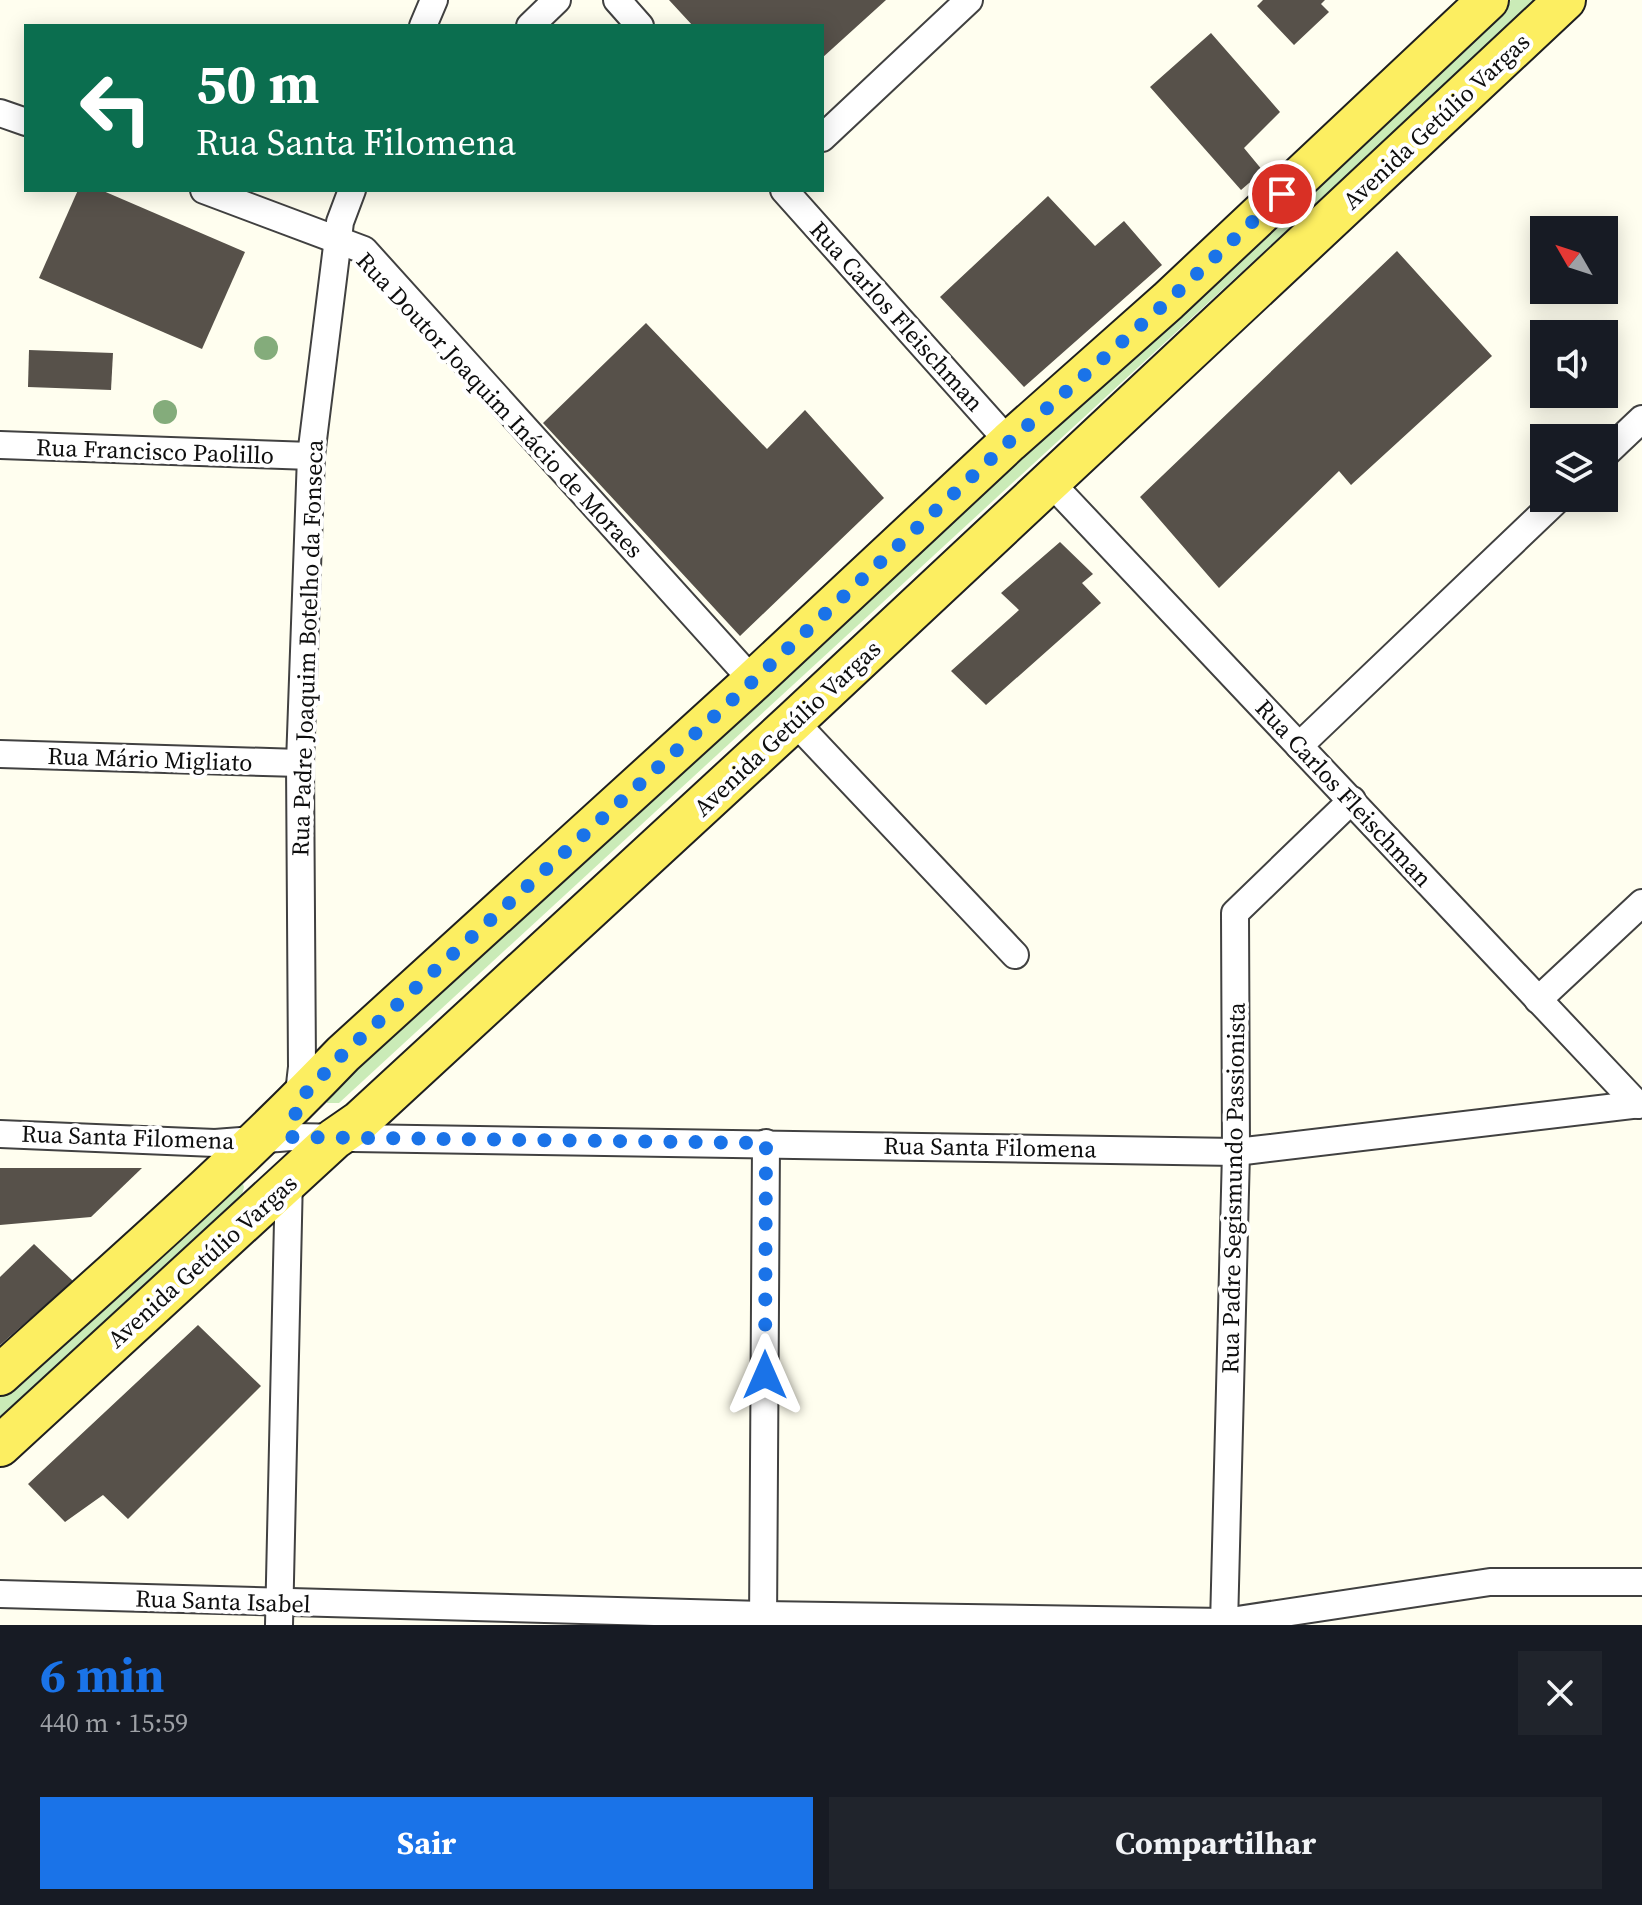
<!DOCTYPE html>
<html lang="pt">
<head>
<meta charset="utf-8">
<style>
  :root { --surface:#171b24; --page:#20242c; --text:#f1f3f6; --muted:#9ea1a6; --accent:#1a73e8 }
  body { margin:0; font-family:"Source Serif 4",serif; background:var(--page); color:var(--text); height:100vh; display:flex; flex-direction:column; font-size:30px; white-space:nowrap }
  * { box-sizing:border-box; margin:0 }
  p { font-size:26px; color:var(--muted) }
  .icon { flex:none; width:44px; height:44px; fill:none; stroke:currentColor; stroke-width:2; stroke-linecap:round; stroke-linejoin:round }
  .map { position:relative; height:1625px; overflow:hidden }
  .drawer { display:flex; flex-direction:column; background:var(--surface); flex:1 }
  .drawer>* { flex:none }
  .banner { position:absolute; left:24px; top:24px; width:800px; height:168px; border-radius:0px; box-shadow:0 4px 20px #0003; background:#0b6e4f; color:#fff; overflow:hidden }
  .needle { width:52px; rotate:309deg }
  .tools { position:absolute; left:1530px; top:216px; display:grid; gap:16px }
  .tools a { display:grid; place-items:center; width:88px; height:88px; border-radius:0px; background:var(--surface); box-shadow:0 4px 20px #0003; font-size:40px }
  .pin { position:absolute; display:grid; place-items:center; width:68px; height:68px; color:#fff; margin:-34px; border:4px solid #fff; border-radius:50%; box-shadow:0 2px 8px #0007 }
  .me { position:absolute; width:88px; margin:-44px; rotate:0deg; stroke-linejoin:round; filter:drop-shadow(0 0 6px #0008) }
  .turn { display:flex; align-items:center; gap:28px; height:168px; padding:0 40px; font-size:36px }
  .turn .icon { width:104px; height:104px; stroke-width:2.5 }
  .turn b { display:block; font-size:56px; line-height:68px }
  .round { display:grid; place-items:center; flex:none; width:84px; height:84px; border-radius:0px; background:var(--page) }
  .overview { display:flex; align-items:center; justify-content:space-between; height:136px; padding:0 40px }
  h1 { font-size:48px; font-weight:700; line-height:60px; color:var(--accent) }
  .primary-button { display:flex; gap:16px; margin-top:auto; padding:16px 40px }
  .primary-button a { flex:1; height:92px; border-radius:0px; background:var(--accent); color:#fff; font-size:32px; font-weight:700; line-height:92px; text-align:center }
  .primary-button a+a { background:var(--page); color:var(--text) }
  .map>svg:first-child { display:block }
  .green { fill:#caebb7 }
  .building { fill:#57514a }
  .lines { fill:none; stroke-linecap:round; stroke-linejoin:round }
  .street-casing { stroke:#414141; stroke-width:30 }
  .primary-casing { stroke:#1f1f1f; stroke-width:44 }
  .street { stroke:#fff; stroke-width:26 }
  .primary { stroke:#fcee61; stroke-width:40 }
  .tree { fill:#84ac7b }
  .route { stroke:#1a73e8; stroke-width:14; stroke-dasharray:0 25.2 }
  .labels { text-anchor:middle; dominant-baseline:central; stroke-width:8; stroke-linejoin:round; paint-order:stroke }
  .street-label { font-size:24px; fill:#0e0e0e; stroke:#fff }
</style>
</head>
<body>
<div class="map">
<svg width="1642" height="1625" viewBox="0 0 1642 1625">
  <rect width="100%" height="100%" fill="#fffeef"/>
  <g class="green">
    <polygon points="1511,0 1537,0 339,1103 327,1103 326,1096 334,1088"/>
    <polygon points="242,1181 244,1187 242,1195 0,1420 0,1392"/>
  </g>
  <g class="building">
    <polygon points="669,0 886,0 822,58 822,26 693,26"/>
    <polygon points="1263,0 1325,0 1321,4 1329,12 1294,45 1257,6"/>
    <polygon points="1211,33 1280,112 1244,148 1263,171 1241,190 1150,87"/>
    <polygon points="78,190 101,190 245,252 202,349 39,278"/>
    <polygon points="1048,196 1095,246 1124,221 1162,265 1024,387 940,297"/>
    <polygon points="1397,251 1492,356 1351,485 1339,471 1219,588 1140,497"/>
    <polygon points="646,323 767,449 805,410 884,498 740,636 543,423"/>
    <polygon points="29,350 113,353 111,390 28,387"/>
    <polygon points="1060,542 1093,574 1082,583 1101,603 986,705 951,671 1019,610 1001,593"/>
    <polygon points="0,1168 142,1168 91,1217 0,1225"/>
    <polygon points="34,1244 73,1281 0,1345 0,1277"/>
    <polygon points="198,1325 261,1386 128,1519 103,1495 65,1522 28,1484"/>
  </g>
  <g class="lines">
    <g class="street-casing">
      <g id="street">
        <polyline points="617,0 640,26"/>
        <polyline points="423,26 434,0"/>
        <polyline points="530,26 557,0"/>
        <polyline points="0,113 26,122"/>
        <polyline points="822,138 969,0"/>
        <polyline points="204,190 364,250 753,681"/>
        <polyline points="784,190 1009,442"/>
        <polyline points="0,445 311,456"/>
        <polyline points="1604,455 1642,419"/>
        <polyline points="1051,483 1638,1105"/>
        <polyline points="794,721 1015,955"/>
        <polyline points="1299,746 1559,498"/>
        <polyline points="0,754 300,763"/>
        <polyline points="1538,1000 1642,903"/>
        <polyline points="298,1102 302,1067 300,763 311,456 340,222 352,190"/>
        <polyline points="0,1134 215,1143 291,1137 1236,1152 1642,1104"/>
        <polyline points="0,1594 763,1615 1224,1622 1490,1582 1642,1582"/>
        <polyline points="279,1625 289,1176"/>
        <polyline points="763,1625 766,1143"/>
        <polyline points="1224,1625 1236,1152 1235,913 1352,800"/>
      </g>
    </g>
    <g class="primary-casing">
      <g id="primary">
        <path d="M 0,1375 C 116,1270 235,1167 343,1054 L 753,681 L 1009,442 L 1168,301 L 1488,0"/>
        <polyline points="0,1446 334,1139 360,1121 794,721 1565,0"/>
      </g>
    </g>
    <use href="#street" class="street"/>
    <use href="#primary" class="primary"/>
  </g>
  <g class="tree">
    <circle cx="266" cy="348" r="12"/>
    <circle cx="165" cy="412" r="12"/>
  </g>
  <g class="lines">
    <polyline class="route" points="765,1375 766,1143 291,1137 298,1101 343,1054 753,681 1009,442 1168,301 1282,194"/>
  </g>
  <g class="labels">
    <g class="street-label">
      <text transform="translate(1436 121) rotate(-43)">Avenida Getúlio Vargas</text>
      <text transform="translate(897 316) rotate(48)">Rua Carlos Fleischman</text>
      <text transform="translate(500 405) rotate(47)">Rua Doutor Joaquim Inácio de Moraes</text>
      <text transform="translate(155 451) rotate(2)">Rua Francisco Paolillo</text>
      <text transform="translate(307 648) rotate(-88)">Rua Padre Joaquim Botelho da Fonseca</text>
      <text transform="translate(787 728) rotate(-43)">Avenida Getúlio Vargas</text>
      <text transform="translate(150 759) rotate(2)">Rua Mário Migliato</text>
      <text transform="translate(1344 793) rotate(47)">Rua Carlos Fleischman</text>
      <text transform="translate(128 1137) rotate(2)">Rua Santa Filomena</text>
      <text transform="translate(990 1147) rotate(1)">Rua Santa Filomena</text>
      <text transform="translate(1233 1188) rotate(-89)">Rua Padre Segismundo Passionista</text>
      <text transform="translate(202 1261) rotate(-42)">Avenida Getúlio Vargas</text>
      <text transform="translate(223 1601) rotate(2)">Rua Santa Isabel</text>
    </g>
  </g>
</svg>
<div class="tools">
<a><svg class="needle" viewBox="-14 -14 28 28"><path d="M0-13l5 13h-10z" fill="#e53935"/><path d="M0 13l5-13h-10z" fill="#9ea1a6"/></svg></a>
<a><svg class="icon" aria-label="sound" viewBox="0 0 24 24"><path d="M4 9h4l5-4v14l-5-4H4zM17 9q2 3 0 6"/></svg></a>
<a><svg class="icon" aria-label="layers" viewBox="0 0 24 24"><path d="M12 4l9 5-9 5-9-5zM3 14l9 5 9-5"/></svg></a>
</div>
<div class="pin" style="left:1282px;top:194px;background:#d93025"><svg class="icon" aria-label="arrive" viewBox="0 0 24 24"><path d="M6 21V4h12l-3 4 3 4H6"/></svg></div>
<svg class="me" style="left:765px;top:1375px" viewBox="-20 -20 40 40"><path d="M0-17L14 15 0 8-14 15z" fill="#1a73e8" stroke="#fff" stroke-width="4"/></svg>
<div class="banner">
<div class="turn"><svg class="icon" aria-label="left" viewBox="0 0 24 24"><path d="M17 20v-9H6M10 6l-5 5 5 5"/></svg><div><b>50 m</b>Rua Santa Filomena</div></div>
</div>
</div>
<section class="drawer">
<div class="overview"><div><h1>6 min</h1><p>440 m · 15:59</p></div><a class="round"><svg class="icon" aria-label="close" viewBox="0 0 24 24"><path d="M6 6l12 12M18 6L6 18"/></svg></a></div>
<div class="primary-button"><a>Sair</a><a>Compartilhar</a></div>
</section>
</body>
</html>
